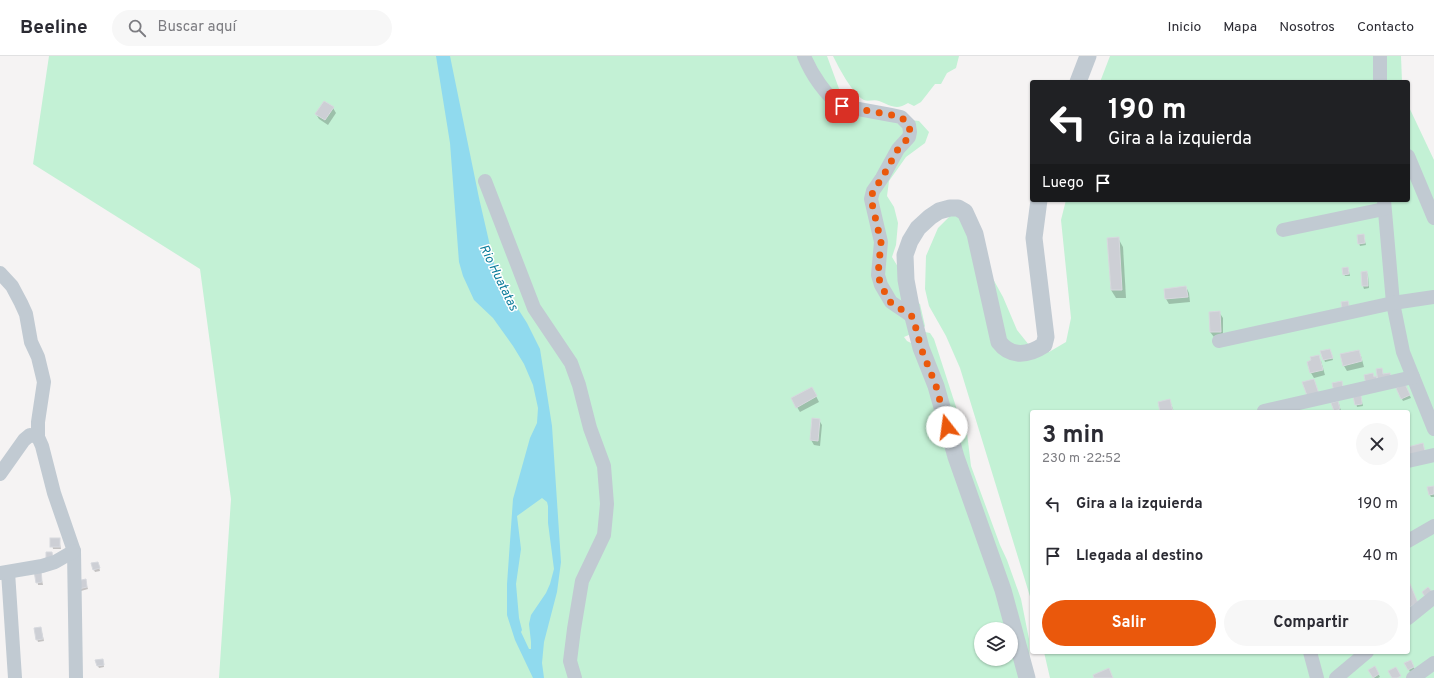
<!DOCTYPE html>
<html lang="es">
<head>
<meta charset="utf-8">
<style>
  :root { --surface:#fff; --page:#f7f7f7; --text:#2b2b33; --muted:#7c7c81; --line:#e1e1e2; --accent:#ea580c }
  body { margin:0; font-family:Overpass,sans-serif; background:var(--page); color:var(--text); height:100vh; display:flex; flex-direction:column; font-size:15px; white-space:nowrap }
  * { box-sizing:border-box; margin:0 }
  p { font-size:13px; color:var(--muted) }
  .icon { flex:none; width:22px; height:22px; fill:none; stroke:currentColor; stroke-width:2; stroke-linecap:round; stroke-linejoin:round }
  .map { position:relative; flex:1; overflow:hidden }
  .side { position:absolute; left:1030px; top:354px; width:380px; height:244px; display:flex; flex-direction:column; background:var(--surface); border-radius:4px; box-shadow:0 1px 3px #0004 }
  .side>* { flex:none }
  .banner { position:absolute; left:1030px; top:24px; width:380px; height:122px; border-radius:4px; box-shadow:0 1px 3px #0004; background:#202124; color:#fff; overflow:hidden }
  .fabs { position:absolute; left:974px; top:566px; display:grid; gap:8px }
  .fabs a { display:grid; place-items:center; width:44px; height:44px; border-radius:50%; background:var(--surface); box-shadow:0 1px 3px #0004; font-size:20px }
  .pin { position:absolute; display:grid; place-items:center; width:34px; height:34px; color:#fff; margin:-17px; border-radius:8px; box-shadow:0 2px 6px #0006 }
  .me { position:absolute; width:44px; margin:-22px; rotate:345deg; stroke-linejoin:round; filter:drop-shadow(0 0 3px #0008) }
  .turn { display:flex; align-items:center; gap:14px; height:84px; padding:0 12px; font-size:18px }
  .turn .icon { width:52px; height:52px; stroke-width:2.5 }
  .turn b { display:block; font-size:28px; line-height:34px }
  .then { display:flex; align-items:center; height:38px; padding:0 12px; background:#0003; gap:8px; font-size:15px }
  .round { display:grid; place-items:center; flex:none; width:42px; height:42px; border-radius:21px; background:var(--page) }
  .overview { display:flex; align-items:center; justify-content:space-between; height:68px; padding:0 12px }
  h1 { font-size:24px; font-weight:700; line-height:30px }
  .action { display:flex; gap:8px; margin-top:auto; padding:8px 12px }
  .action a { flex:1; height:46px; border-radius:24px; background:var(--accent); color:#fff; font-size:16px; font-weight:700; line-height:46px; text-align:center }
  .action a+a { background:var(--page); color:var(--text) }
  ul { padding:0; list-style:none }
  li { display:flex; align-items:center; gap:12px; height:52px; padding:0 12px }
  li div { flex:1 }
  li b { display:block; font-size:15px }
  li em { font-style:normal }
  header { display:flex; align-items:center; gap:24px; box-sizing:border-box; height:56px; padding:0 20px; background:var(--surface); border-bottom:1px solid var(--line) }
  header strong { font-size:19px }
  nav { display:flex; gap:22px; margin-inline-start:auto; font-size:14px }
  .search { width:280px; height:36px; background:var(--page); display:flex; align-items:center; gap:10px; box-sizing:border-box; padding:0 14px; border-radius:22px; color:var(--muted); font-size:15px }
  .map>svg:first-child { display:block }
  .green { fill:#c3f1d5; fill-rule:evenodd }
  .water { fill:#90daee; fill-rule:evenodd }
  .shadow { fill:#0003 }
  .building { fill:#cdcfd5; stroke:#d7d9de }
  .lines { fill:none; stroke-linecap:round; stroke-linejoin:round }
  .minor { stroke:#c1cad2; stroke-width:14 }
  .tertiary { stroke:#c1cad2; stroke-width:17 }
  .route { stroke:#ea580c; stroke-width:7; stroke-dasharray:0 12.6 }
  .labels { text-anchor:middle; dominant-baseline:central; stroke-width:3; stroke-linejoin:round; paint-order:stroke }
  .water-label { font-size:13px; font-style:italic; fill:#0c7c9b; stroke:#fff }
</style>
</head>
<body>
<header>
<strong>Beeline</strong>
<div class="search"><svg class="icon" aria-label="search" viewBox="0 0 24 24"><circle cx="10" cy="10" r="6"/><path d="M15 15l6 6"/></svg>Buscar aquí</div>
<nav><a>Inicio</a><a>Mapa</a><a>Nosotros</a><a>Contacto</a></nav>
</header>
<div class="map">
<svg width="1434" height="622" viewBox="0 0 1434 622">
  <rect width="100%" height="100%" fill="#f5f3f3"/>
  <g class="green">
    <path d="M 49,0 L 827,0 L 845,49 L 910,64 L 919,65 L 929,76 L 925,87 L 906,101 L 889,125 L 887,140 L 894,151 L 898,167 L 896,189 L 892,201 L 898,211 L 910,241 L 920,248 L 925,270 L 923,273 L 904,281 L 907,285 L 911,287 L 925,276 L 930,277 L 934,283 L 958,357 L 967,377 L 971,410 L 1000,489 L 1007,504 L 1021,543 L 1029,583 L 1030,622 L 219,622 L 231,443 L 200,213 L 33,108 ZM 981,573 L 1011,573 L 1011,603 L 981,603 Z"/>
    <path d="M 833,0 L 959,0 L 956,12 L 947,17 L 941,28 L 935,28 L 921,46 L 914,50 L 908,47 C 896,55 890,49 879,45 C 874,43 868,46 864,44 C 853,39 838,10 833,0 Z"/>
    <polygon points="1110,0 1401,0 1402,26 1100,26"/>
    <polygon points="1408,49 1434,104 1434,622 1050,622 1044,596 1408,596 1408,356 1032,356 1032,547 960,312 946,280 929,250 925,233 926,200 938,172 952,158 964,161 987,212 1003,241 1017,274 1033,294 1049,296 1066,286 1071,262 1061,164 1066,144 1408,144"/>
  </g>
  <path class="water" d="M 436,0 L 450,0 L 479,142 L 497,220 L 527,267 L 540,293 L 552,370 L 561,506 L 557,536 L 544,586 L 542,607 L 544,622 L 533,622 L 515,584 L 507,559 L 507,528 L 513,443 L 530,382 L 537,367 L 538,352 L 533,329 L 524,308 L 513,290 L 493,262 L 474,244 L 463,220 L 459,206 L 450,87 ZM 542,442 L 547,446 L 548,450 L 548,467 L 554,513 L 550,528 L 546,537 L 531,559 L 529,568 L 531,586 L 531,593 L 529,593 L 521,576 L 522,574 L 519,562 L 516,528 L 521,493 L 517,460 Z"/>
  <g class="shadow">
    <polygon points="333,52 336,57 328,69 319,63 316,58"/>
    <polygon points="1118,182 1123,191 1126,242 1116,242 1111,234 1108,183"/>
    <polygon points="1364,182 1366,189 1360,190 1359,187"/>
    <polygon points="1348,212 1350,220 1345,220 1344,218"/>
    <polygon points="1362,217 1367,217 1368,219 1369,232 1364,233 1363,230"/>
    <polygon points="1186,231 1189,237 1190,246 1169,248 1166,243"/>
    <polygon points="1219,256 1223,262 1223,281 1214,281 1210,276"/>
    <polygon points="1358,295 1361,300 1364,311 1347,315 1344,310"/>
    <polygon points="1322,296 1331,297 1333,304 1325,306"/>
    <polygon points="1318,300 1321,305 1325,319 1314,322 1311,317"/>
    <polygon points="1405,330 1411,342 1403,345 1397,333"/>
    <polygon points="812,332 819,346 800,356 792,343"/>
    <polygon points="1355,341 1361,342 1363,350 1357,351"/>
    <polygon points="1170,345 1174,356 1161,356"/>
    <polygon points="1339,348 1341,355 1336,356 1335,354"/>
    <polygon points="819,364 822,369 820,390 814,389 811,384"/>
    <polygon points="1434,431 1434,443 1434,441 1431,441 1430,439 1428,432"/>
    <polygon points="51,483 59,483 61,493 53,493"/>
    <polygon points="98,507 100,515 95,516 94,514"/>
    <polygon points="40,515 43,529 38,529 36,516"/>
    <polygon points="86,527 88,533 81,535 80,532"/>
    <polygon points="41,572 44,585 38,586 37,583"/>
    <polygon points="1411,605 1415,614 1410,616 1406,607"/>
    <polygon points="103,606 104,611 99,612 98,610"/>
    <polygon points="1375,612 1380,621 1378,622 1374,622 1370,614"/>
  </g>
  <g class="building">
    <polygon points="324,45 334,51 325,64 315,58"/>
    <polygon points="1364,178 1365,187 1358,188 1357,179"/>
    <polygon points="1119,181 1122,234 1111,234 1107,182"/>
    <polygon points="1348,211 1349,218 1343,219 1342,212"/>
    <polygon points="1367,215 1368,230 1362,230 1361,216"/>
    <polygon points="1186,230 1188,241 1165,243 1164,233"/>
    <polygon points="1348,245 1349,250 1342,252 1341,246"/>
    <polygon points="1220,255 1221,276 1210,276 1209,256"/>
    <polygon points="1330,293 1333,302 1323,304 1320,295"/>
    <polygon points="1359,294 1362,305 1343,310 1340,298"/>
    <polygon points="1319,299 1323,314 1310,317 1307,306 1311,304 1310,301"/>
    <polygon points="1382,312 1383,318 1390,317 1391,323 1378,325 1376,313"/>
    <polygon points="1373,317 1374,321 1376,320 1377,327 1366,329 1364,319"/>
    <polygon points="1314,323 1319,338 1308,342 1302,326"/>
    <polygon points="1342,325 1343,334 1334,336 1332,327"/>
    <polygon points="1405,328 1410,339 1401,343 1396,332"/>
    <polygon points="812,331 817,340 796,352 791,342"/>
    <polygon points="1361,339 1362,348 1355,349 1353,340"/>
    <polygon points="1170,343 1173,356 1160,356 1158,346"/>
    <polygon points="1338,345 1340,353 1334,355 1331,347"/>
    <polygon points="812,362 820,363 818,385 810,384"/>
    <polygon points="1423,387 1425,396 1409,400 1408,391"/>
    <polygon points="1434,430 1434,438 1429,439 1427,431"/>
    <rect x="50" y="482" width="10" height="9"/>
    <polygon points="46,496 52,496 53,502 46,503"/>
    <polygon points="98,506 100,512 93,514 91,507"/>
    <polygon points="41,514 42,526 36,527 34,515"/>
    <polygon points="86,523 87,531 79,533 77,525"/>
    <polygon points="1408,523 1418,547 1409,551 1408,547"/>
    <polygon points="1428,531 1433,537 1426,542 1422,536"/>
    <polygon points="41,571 43,583 36,584 34,572"/>
    <polygon points="103,603 104,609 97,610 95,604"/>
    <polygon points="1411,604 1414,611 1408,614 1404,607"/>
    <polygon points="1375,610 1379,618 1373,622 1368,614"/>
    <polygon points="1396,611 1401,620 1397,622 1392,622 1388,615"/>
    <polygon points="1109,612 1113,622 1094,622 1093,619"/>
  </g>
  <g class="lines">
    <g class="minor">
      <path d="M 804,0 C 811,17 826,41 842,50 L 891,59 L 901,61 L 909,69 L 910,76 L 909,81 L 898,93 L 882,122 L 873,135 L 871,143 L 881,186 L 878,219 L 881,229 L 891,246 L 913,261"/>
      <polyline points="1380,0 1380,26"/>
      <polyline points="1408,100 1434,162"/>
      <polyline points="485,125 534,252 571,307 579,329 590,372 604,410 607,448 604,479 582,525 574,573 570,605 575,622"/>
      <polyline points="1384,144 1393,247 1403,296 1434,373"/>
      <polyline points="1283,174 1384,153"/>
      <polyline points="0,217 12,230 21,247 26,258 31,286 38,301 44,326 38,366 38,381 42,390 54,437 74,495 76,622"/>
      <polyline points="1219,285 1393,247 1434,241"/>
      <polyline points="1264,355 1413,321"/>
      <polyline points="1408,405 1434,399"/>
      <polyline points="0,418 24,384 30,379 38,381"/>
      <polyline points="1408,485 1434,470"/>
      <polyline points="8,516 15,622"/>
      <polyline points="0,517 42,510 55,506 74,495"/>
      <polyline points="1408,562 1434,541"/>
      <polyline points="1310,596 1317,622"/>
      <polyline points="1336,622 1367,596"/>
      <polyline points="1413,622 1434,607"/>
    </g>
    <g class="tertiary">
      <polyline points="1078,26 1088,0"/>
      <path d="M 1027,622 L 1003,534 L 956,401 L 936,330 L 921,292 L 913,261 L 906,224 L 905,199 L 910,185 L 918,172 L 930,161 L 939,155 L 950,152 L 958,152 L 965,156 L 975,178 L 999,286 C 1011,302 1029,299 1044,289 L 1046,281 L 1034,182 L 1039,144"/>
    </g>
  </g>
  <g class="lines">
    <polyline class="route" points="842,50 891,59 901,61 909,69 910,76 909,81 898,93 882,122 873,135 871,143 881,186 878,219 881,229 890,246 913,261 921,292 936,330 947,371"/>
  </g>
  <g class="labels">
    <g class="water-label">
      <text transform="translate(498 222) rotate(64)">Rio Huatatas</text>
    </g>
  </g>
</svg>
<div class="fabs">
<a><svg class="icon" aria-label="layers" viewBox="0 0 24 24"><path d="M12 4l9 5-9 5-9-5zM3 14l9 5 9-5"/></svg></a>
</div>
<div class="pin" style="left:842px;top:50px;background:#d93025"><svg class="icon" aria-label="arrive" viewBox="0 0 24 24"><path d="M6 21V4h12l-3 4 3 4H6"/></svg></div>
<svg class="me" style="left:947px;top:371px" viewBox="-20 -20 40 40"><circle r="19" fill="#fff"/><path d="M0-13L10 11 0 6-10 11z" fill="#ea580c"/></svg>
<div class="banner">
<div class="turn"><svg class="icon" aria-label="left" viewBox="0 0 24 24"><path d="M17 20v-9H6M10 6l-5 5 5 5"/></svg><div><b>190 m</b>Gira a la izquierda</div></div>
<div class="then">Luego<svg class="icon" aria-label="arrive" viewBox="0 0 24 24"><path d="M6 21V4h12l-3 4 3 4H6"/></svg></div>
</div>
<section class="side">
<div class="overview"><div><h1>3 min</h1><p>230 m · 22:52</p></div><a class="round"><svg class="icon" aria-label="close" viewBox="0 0 24 24"><path d="M6 6l12 12M18 6L6 18"/></svg></a></div>
<ul>
<li><svg class="icon" aria-label="left" viewBox="0 0 24 24"><path d="M17 20v-9H6M10 6l-5 5 5 5"/></svg><div><b>Gira a la izquierda</b></div><em>190 m</em></li>
<li><svg class="icon" aria-label="arrive" viewBox="0 0 24 24"><path d="M6 21V4h12l-3 4 3 4H6"/></svg><div><b>Llegada al destino</b></div><em>40 m</em></li>
</ul>
<div class="action"><a>Salir</a><a>Compartir</a></div>
</section>
</div>
</body>
</html>
